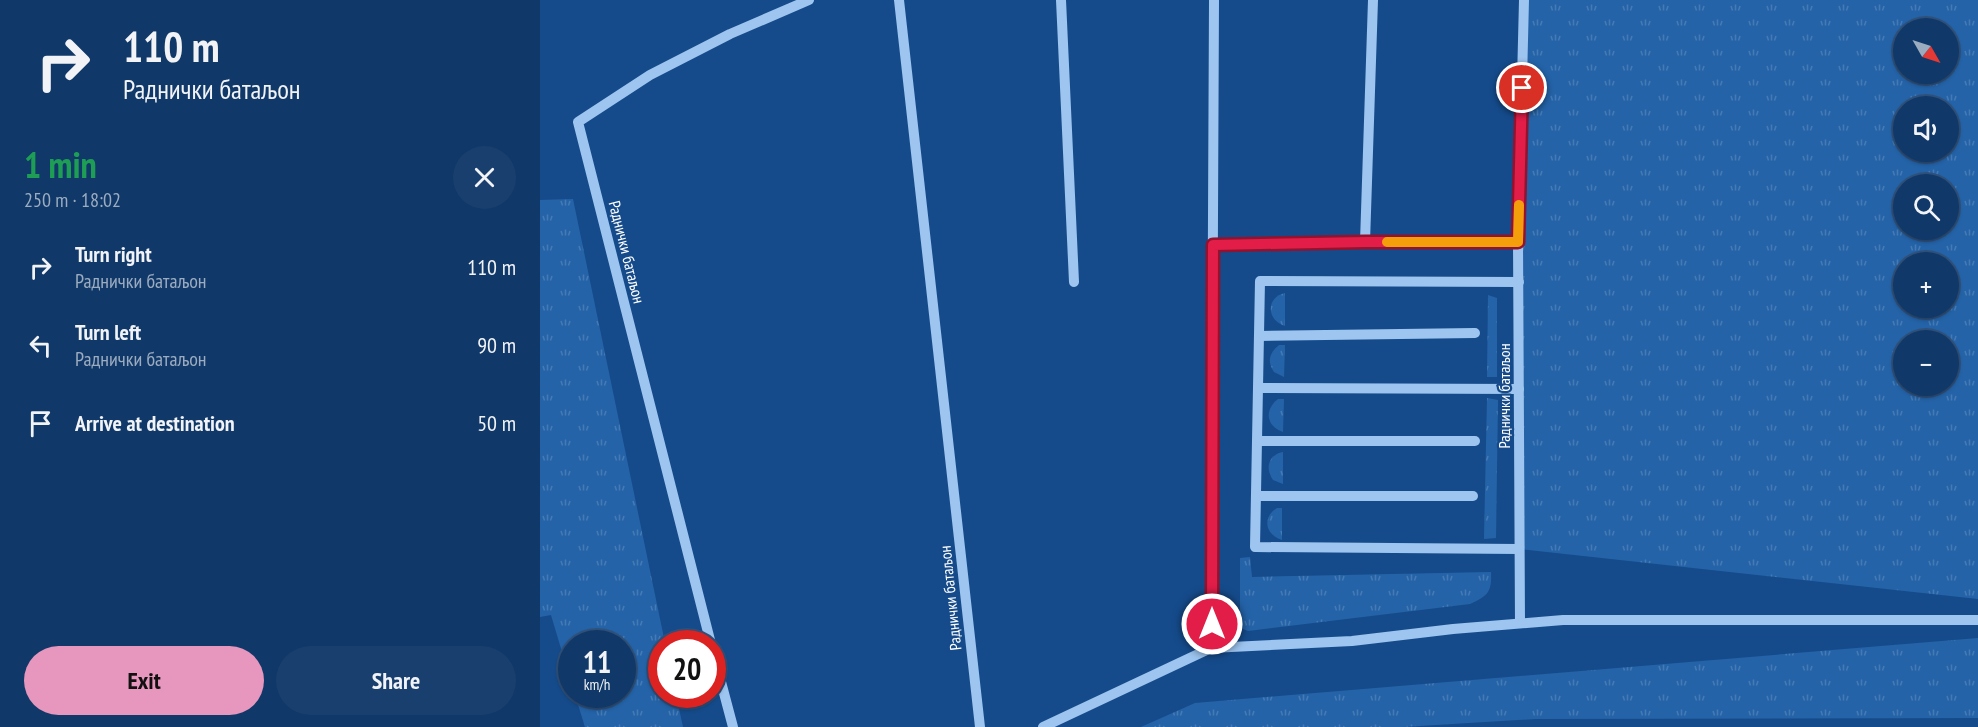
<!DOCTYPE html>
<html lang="en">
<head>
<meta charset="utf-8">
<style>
  :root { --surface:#103868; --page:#193f6e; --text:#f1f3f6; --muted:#9cacc0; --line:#30527c; --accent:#e797bd }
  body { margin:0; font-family:"PT Sans Narrow",sans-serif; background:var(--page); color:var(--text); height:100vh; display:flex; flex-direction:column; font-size:22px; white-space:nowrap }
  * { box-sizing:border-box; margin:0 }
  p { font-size:20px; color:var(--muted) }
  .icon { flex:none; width:33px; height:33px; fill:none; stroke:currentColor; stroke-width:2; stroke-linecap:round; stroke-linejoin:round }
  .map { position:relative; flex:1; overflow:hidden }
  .panel { display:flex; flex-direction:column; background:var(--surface); width:540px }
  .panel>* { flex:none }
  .top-card { background:#103868; color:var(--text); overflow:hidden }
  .needle { width:39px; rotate:129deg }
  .controls { position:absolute; left:1353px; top:18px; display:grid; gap:12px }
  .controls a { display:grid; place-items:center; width:66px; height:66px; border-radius:50%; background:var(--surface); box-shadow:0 2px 4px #0004,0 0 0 2px var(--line); font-size:30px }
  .speed { position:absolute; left:18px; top:630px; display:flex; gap:12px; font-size:30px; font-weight:700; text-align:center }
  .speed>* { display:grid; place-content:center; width:78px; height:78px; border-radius:50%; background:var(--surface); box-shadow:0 2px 4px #0004,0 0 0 2px var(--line); line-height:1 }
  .speed small { font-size:15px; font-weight:400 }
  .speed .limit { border:9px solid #d22; background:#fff; color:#111 }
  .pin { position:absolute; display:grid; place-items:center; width:51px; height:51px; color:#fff; margin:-26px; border:3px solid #fff; border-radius:50%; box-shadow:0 2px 6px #0007 }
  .me { position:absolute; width:66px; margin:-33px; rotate:0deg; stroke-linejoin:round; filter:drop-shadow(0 0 4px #0008) }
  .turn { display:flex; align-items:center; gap:21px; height:126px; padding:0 24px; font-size:27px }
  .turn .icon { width:78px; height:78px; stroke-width:2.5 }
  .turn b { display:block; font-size:42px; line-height:51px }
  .round { display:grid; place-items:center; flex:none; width:63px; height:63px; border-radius:32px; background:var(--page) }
  .overview { display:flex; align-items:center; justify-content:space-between; height:102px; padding:0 24px }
  h1 { font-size:36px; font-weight:600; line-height:45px; color:#1e9e55 }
  .cta { display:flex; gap:12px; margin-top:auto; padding:12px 24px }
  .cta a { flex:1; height:69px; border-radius:36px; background:var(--accent); color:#111; font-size:24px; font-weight:600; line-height:69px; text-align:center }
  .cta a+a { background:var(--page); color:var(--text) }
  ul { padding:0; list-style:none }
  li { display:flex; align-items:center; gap:18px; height:78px; padding:0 24px }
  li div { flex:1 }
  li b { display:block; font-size:22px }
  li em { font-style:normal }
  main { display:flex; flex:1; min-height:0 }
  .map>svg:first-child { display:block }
  .grass { fill:url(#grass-tufts); fill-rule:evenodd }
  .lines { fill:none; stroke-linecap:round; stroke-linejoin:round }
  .minor { stroke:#9dc5ef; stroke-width:10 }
  .route-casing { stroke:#92132f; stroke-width:15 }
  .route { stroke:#e11d48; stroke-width:10 }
  .slow { stroke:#f59e0b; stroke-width:10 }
  .labels { text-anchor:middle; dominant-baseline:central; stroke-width:4.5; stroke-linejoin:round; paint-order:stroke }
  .street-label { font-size:16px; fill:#fff; stroke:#154b8b }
</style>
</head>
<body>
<main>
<section class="panel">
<div class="top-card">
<div class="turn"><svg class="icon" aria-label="right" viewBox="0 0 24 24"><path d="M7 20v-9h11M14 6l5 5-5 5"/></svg><div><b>110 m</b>Раднички батаљон</div></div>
</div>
<div class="overview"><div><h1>1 min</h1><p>250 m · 18:02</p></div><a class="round"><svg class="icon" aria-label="close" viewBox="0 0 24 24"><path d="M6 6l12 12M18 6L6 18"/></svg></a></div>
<ul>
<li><svg class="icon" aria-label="right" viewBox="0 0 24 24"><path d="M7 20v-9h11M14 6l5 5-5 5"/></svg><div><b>Turn right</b><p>Раднички батаљон</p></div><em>110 m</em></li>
<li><svg class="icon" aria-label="left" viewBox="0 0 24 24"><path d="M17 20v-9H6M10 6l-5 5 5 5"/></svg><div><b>Turn left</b><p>Раднички батаљон</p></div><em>90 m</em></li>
<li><svg class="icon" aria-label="arrive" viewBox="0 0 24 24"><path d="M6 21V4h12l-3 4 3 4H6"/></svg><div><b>Arrive at destination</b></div><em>50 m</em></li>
</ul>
<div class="cta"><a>Exit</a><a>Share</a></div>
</section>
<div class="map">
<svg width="1438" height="727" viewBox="0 0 1438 727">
  <defs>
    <pattern id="grass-tufts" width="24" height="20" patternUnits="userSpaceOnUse" patternTransform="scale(1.5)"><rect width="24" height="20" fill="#2463a8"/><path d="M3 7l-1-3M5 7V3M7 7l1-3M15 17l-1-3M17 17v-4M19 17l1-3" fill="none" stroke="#457ab5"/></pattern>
  </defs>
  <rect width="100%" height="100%" fill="#154b8b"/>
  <g class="grass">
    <path d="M 984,0 L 1438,0 L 1438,599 L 979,549 ZM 1364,28 L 1408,28 L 1408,74 L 1364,74 ZM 1364,106 L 1408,106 L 1408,152 L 1364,152 ZM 1364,184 L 1408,184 L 1408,230 L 1364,230 ZM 1364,262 L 1408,262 L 1408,308 L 1364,308 ZM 1364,340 L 1408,340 L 1408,386 L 1364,386 Z"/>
    <polygon points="33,199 125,643 122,644 122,694 136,695 143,727 45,727 35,695 82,694 82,644 32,644 31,682 11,615 0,617 0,200"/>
    <path d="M 745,293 L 745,326 C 726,320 726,297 745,293 Z"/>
    <polygon points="948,295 957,298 957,377 947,377"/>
    <path d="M 739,345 L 745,345 L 744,377 L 734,372 C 727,362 729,353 739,345 Z"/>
    <polygon points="947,398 958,400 956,538 944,539"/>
    <path d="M 738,399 L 744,399 L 743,432 C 726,426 724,410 738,399 Z"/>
    <path d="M 743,452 L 743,484 L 733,480 C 725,468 728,455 743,452 Z"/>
    <path d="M 737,508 L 742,508 L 742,540 C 725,535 722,517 737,508 Z"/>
    <path d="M 710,557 L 712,577 L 951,572 C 952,593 947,596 930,604 L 708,631 L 701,628 L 700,624 L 700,558 Z"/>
    <polygon points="1438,638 1438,718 995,719 863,727 601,727 655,703"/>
  </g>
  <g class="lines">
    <g class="minor">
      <polyline points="359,0 440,727"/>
      <polyline points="521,0 534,282"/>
      <polyline points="825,242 833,0"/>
      <polyline points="673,245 825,242 978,242"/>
      <polyline points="979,282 720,281 715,547 979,549"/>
      <polyline points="719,336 935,333"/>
      <polyline points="718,388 979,389"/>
      <polyline points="717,441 935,441"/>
      <polyline points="716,496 933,496"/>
      <polyline points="980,623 978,242 984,0"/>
      <polyline points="171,644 38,122 110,75 190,34 269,0"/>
      <polyline points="172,648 193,727"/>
      <polyline points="671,648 674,0"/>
      <polyline points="503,727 671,648 812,641 913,629 1023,620 1438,620"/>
    </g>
  </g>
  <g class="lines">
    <g class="route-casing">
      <polyline id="route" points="672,624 673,245 825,242 978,242 982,88"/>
    </g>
    <use href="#route" class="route"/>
    <polyline class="slow" points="847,242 978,242 979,205"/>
  </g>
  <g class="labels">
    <g class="street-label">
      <text transform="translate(87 252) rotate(76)">Раднички батаљон</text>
      <text transform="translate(964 396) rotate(-90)">Раднички батаљон</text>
      <text transform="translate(410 598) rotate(-96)">Раднички батаљон</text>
    </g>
  </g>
</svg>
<div class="controls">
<a><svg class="needle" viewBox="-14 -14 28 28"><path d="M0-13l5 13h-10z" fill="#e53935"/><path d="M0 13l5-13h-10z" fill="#9cacc0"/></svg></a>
<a><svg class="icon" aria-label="sound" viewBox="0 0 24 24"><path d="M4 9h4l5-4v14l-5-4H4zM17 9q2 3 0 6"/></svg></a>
<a><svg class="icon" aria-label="search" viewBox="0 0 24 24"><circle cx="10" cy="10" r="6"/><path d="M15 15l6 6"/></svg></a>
<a>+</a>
<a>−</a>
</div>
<div class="speed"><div>11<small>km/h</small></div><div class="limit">20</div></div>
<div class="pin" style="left:982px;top:88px;background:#d93025"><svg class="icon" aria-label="arrive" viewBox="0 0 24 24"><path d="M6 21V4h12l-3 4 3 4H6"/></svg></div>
<svg class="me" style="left:672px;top:624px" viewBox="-20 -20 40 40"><circle r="17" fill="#e11d48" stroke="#fff" stroke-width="3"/><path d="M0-11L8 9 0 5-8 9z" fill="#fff"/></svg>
</div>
</main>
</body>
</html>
